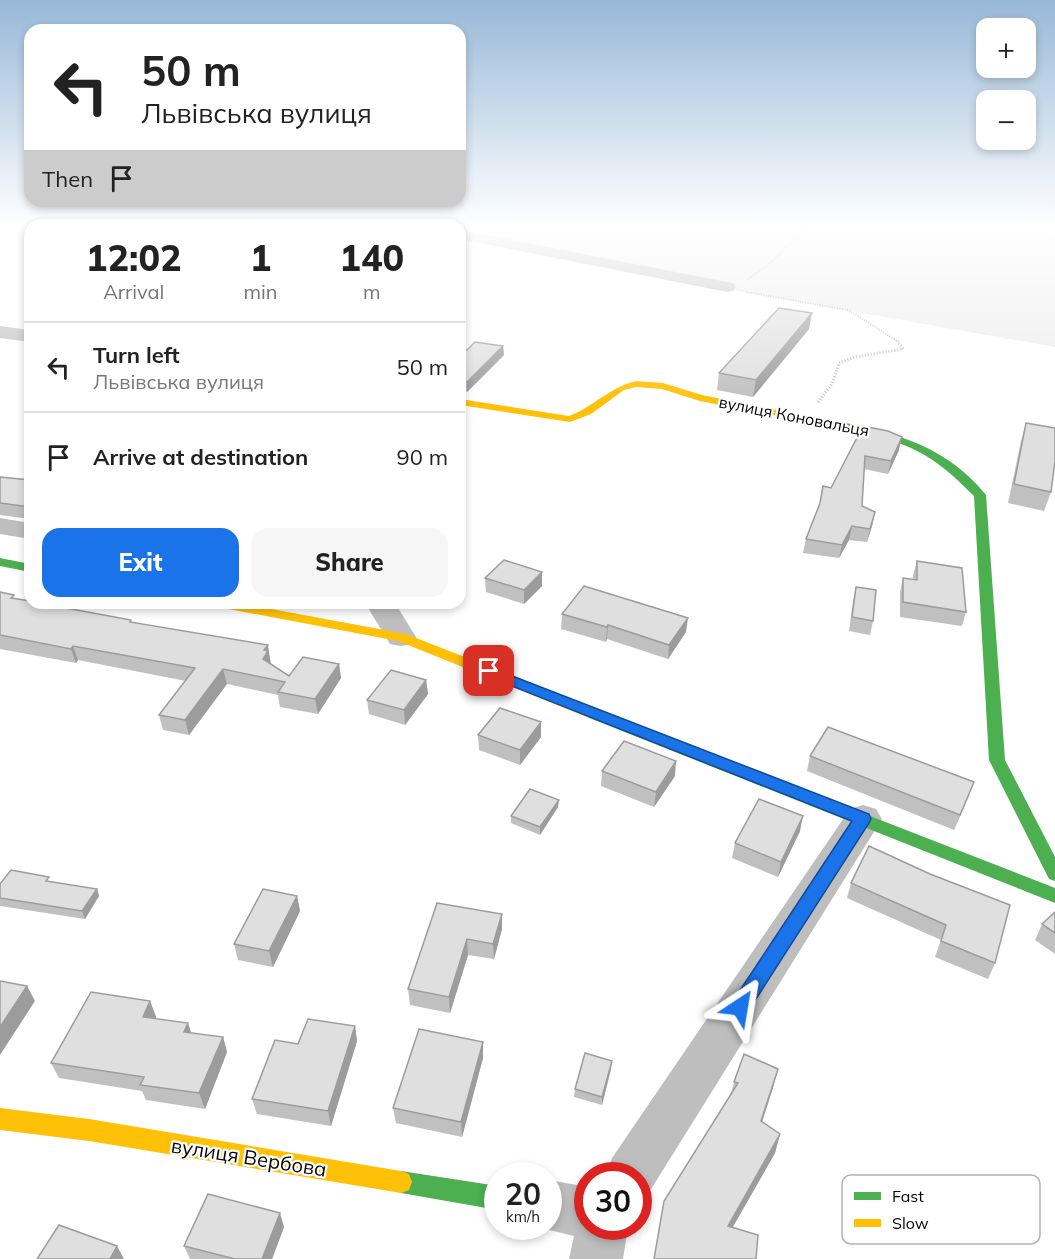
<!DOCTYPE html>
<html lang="en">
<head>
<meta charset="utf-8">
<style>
  :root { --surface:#fff; --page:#f6f6f6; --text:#222; --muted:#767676; --line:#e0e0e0; --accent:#1a73e8 }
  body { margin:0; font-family:Mulish,sans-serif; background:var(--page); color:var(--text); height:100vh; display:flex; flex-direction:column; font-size:22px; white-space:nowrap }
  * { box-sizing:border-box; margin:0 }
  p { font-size:20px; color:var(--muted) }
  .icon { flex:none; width:33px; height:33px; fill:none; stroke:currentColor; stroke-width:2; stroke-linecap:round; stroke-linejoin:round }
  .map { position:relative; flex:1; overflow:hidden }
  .side { position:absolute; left:24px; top:219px; width:442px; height:390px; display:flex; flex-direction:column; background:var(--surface); border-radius:18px; box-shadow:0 3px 9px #0003 }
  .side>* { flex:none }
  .banner { position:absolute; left:24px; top:24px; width:442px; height:183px; border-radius:18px; box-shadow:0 3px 9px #0003; background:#fff; color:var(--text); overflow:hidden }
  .controls { position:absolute; left:976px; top:18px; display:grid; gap:12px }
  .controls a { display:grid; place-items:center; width:60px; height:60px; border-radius:12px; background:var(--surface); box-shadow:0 3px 9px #0003; font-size:30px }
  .speed { position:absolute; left:484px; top:1162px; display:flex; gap:12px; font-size:30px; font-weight:700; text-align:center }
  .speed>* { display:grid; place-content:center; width:78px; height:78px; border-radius:50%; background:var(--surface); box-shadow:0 3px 9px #0003; line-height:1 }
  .speed small { font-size:15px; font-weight:400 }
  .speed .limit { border:9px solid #d22; background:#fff; color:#111 }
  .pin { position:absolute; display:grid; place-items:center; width:51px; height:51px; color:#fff; margin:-26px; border-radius:12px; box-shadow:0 3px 9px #0006 }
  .me { position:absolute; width:66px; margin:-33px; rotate:33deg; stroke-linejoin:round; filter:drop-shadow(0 0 4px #0008) }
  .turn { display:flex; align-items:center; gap:21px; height:126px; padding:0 18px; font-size:27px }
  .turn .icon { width:78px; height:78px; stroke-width:2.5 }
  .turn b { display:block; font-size:42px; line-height:51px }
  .then { display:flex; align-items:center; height:57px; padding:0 18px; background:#0003; gap:12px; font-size:22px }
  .eta { display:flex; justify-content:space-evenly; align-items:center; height:102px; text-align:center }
  .eta b { font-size:36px; font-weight:800; line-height:42px }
  .primary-button { display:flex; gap:12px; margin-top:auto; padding:12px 18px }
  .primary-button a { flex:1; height:69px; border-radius:18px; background:var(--accent); color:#fff; font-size:24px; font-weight:800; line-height:69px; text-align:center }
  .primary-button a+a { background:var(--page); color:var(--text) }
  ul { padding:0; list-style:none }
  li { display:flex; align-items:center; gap:18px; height:90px; padding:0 18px; border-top:2px solid var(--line) }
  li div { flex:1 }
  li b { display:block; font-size:22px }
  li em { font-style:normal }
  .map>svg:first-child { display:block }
  .green { fill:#ececec }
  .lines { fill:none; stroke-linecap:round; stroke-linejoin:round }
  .path-far1 { stroke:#b9b9b9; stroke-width:2; stroke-dasharray:1 1.5; stroke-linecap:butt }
  .path { stroke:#b9b9b9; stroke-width:3; stroke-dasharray:1 2; stroke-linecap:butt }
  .street { fill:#bebebe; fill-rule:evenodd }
  .fast { fill:#4caf50; fill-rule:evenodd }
  .slow { fill:#ffc107; fill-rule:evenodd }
  .wall { fill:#c0c0c0 }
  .shaded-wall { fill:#9c9c9c }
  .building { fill:#dfdfdf; stroke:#9c9c9c; stroke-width:1.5 }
  .route { fill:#1a73e8; stroke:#114b97; stroke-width:1.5 }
  .labels { text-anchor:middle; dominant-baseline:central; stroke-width:4.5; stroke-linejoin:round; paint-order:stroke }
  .street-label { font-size:16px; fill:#000; stroke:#fff }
  .near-street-label { font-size:20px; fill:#000; stroke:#fff }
  .key { fill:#fff; stroke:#b2b2b2; stroke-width:1.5 }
  .key-label { font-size:16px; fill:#000 }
</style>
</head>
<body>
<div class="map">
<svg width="1055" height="1259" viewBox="0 0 1055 1259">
  <rect width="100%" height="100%" fill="#fff"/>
  <polygon class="green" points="460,225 1055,225 1055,347 749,293 461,234"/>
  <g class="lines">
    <g class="path-far1">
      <polyline points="747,280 768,265 809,225"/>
      <polyline points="746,292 848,310 899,342"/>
    </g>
    <polyline class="path" points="818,402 832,384 839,363 854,357 903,349 897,341"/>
    <g class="street">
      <polygon points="460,230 727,282 733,283 736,287 733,291 727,292 460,239"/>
      <polygon points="0,326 30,330 30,342 0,338"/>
      <polygon points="0,518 30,523 30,539 0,534"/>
      <polygon points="365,603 395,603 416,637 412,644 401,646 390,644"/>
      <polygon points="863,805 876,809 882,819 648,1194 639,1197 639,1176 605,1176 612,1158 850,809"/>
      <polygon points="549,1180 588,1187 588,1227 628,1227 623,1259 569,1259 574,1236 537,1227 549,1227"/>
    </g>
    <g class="fast">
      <path d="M 818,418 C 882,429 943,441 986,495 L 1005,760 L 1055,857 L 1055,881 L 1049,879 L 989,760 L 974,496 C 917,437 889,440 814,423 L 814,419 Z"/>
      <polygon points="0,558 30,564 30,572 0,566"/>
      <polygon points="592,708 1055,888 1055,903 587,717 585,713 587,709"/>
      <polygon points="401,1171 498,1186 498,1210 401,1193 393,1190 390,1182 393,1174"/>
    </g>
    <g class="slow">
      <path d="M 636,381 L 663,383 L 702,395 L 818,418 L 823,421 L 818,424 L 700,401 L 662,389 L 636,387 L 624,390 L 591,414 L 570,422 L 460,405 L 460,399 L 569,416 C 595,406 608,388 636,381 Z"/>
      <polygon points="211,603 239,603 406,634 597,709 599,713 597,717 587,717 398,641 218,607"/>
      <polygon points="0,1108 89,1119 401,1171 409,1174 412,1182 409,1190 401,1193 89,1141 0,1130"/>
    </g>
  </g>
  <g class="wall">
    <polygon points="809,329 753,397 717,390 719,373"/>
    <polygon points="503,346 504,355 467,392 460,390 460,349 467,350"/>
    <polygon points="1026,423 1051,492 1044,511 1008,503 1021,441"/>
    <polygon points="863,426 899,450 888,474 864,469 862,506 875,512 872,526 867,542 849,540 839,558 803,553 806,539 820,504 831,488"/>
    <polygon points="0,477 30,480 30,519 0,515"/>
    <polygon points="917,561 966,612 962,626 900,617 900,592 903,578 913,579 913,575"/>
    <polygon points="542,572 542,586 524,604 486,592 485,578"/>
    <polygon points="856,587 873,621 870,635 849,631 853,601"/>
    <polygon points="0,592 15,598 132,622 270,659 271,664 289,676 339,664 341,678 318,714 280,707 278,695 227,684 189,735 163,730 159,715 186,681 78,660 76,663 0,649"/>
    <polygon points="562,614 686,632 668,659 607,639 606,642 561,629"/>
    <polygon points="426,680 428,694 405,725 369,714 367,700"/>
    <polygon points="541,722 541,737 520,765 479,750 478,735"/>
    <polygon points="810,756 974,782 954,830 807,771"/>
    <polygon points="602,771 675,776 654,807 601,786"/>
    <polygon points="558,807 540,835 511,823 511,816"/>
    <polygon points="800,831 778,877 732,858 735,843"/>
    <polygon points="869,846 995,963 988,979 935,957 941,940 847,898 851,883"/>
    <polygon points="51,882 97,889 99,896 85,919 0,906 0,884"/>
    <polygon points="297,896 300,911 273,967 238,960 234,944"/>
    <polygon points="437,903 502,914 502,929 494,959 468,955 450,1013 410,1005 408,989"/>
    <polygon points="1055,912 1055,954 1035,940 1042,924"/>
    <polygon points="150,1001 156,1017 155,1018 192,1033 223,1037 227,1052 205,1109 146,1100 142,1091 59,1078 51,1063"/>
    <polygon points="355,1026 357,1041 331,1126 257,1114 252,1099"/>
    <polygon points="483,1042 483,1058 462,1137 396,1123 393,1108"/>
    <polygon points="611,1069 602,1105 574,1097 575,1089"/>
    <polygon points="778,1069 762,1122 780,1134 775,1153 733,1227 654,1259 731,1094 734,1082"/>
    <polygon points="284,1227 272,1259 190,1259 184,1246"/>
  </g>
  <g class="shaded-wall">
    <polygon points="812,313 809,329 753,397 756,380"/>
    <polygon points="503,346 504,355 467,392 467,382"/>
    <polygon points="902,437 899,450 888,474 891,461"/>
    <polygon points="875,512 872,526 867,542 870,529"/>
    <polygon points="852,526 849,540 839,558 842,545"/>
    <polygon points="542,572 542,586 524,604 524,590"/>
    <polygon points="688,618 686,632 668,659 669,645"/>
    <polygon points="608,625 607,639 606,642 607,627"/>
    <polygon points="268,645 270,659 271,665 263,659 264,650"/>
    <polygon points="73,646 78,660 76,663 71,649"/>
    <polygon points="339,664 341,678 318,714 315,699"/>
    <polygon points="223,669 227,684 189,735 185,720"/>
    <polygon points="426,680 428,694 405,725 404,710"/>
    <polygon points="541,722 541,737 520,765 520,750"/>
    <polygon points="676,761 675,776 654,807 656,792"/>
    <polygon points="974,782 968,798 954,830 960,815"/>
    <polygon points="559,800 558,807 540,835 540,827"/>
    <polygon points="803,816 800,831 778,877 781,862"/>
    <polygon points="97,889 99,896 85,919 82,911"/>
    <polygon points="297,896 300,911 273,967 269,951"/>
    <polygon points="502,914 502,929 494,959 493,944"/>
    <polygon points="467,939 468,955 450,1013 449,997"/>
    <polygon points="27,986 35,1001 0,1055 0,1027"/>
    <polygon points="150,1001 156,1017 149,1032 143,1017"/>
    <polygon points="188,1023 193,1038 184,1032"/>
    <polygon points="355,1026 357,1041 331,1126 328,1111"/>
    <polygon points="223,1037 227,1052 205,1109 199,1093"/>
    <polygon points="483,1042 483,1058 462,1137 461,1122"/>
    <polygon points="612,1061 611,1069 602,1105 602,1097"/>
    <polygon points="778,1069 773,1088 756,1141 761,1121"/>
    <polygon points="780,1134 775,1153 723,1244 728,1226"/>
    <polygon points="280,1213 284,1227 272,1259 262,1259"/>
    <polygon points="117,1246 124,1259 110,1259"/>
  </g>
  <g class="building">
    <polygon points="779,308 812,313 756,380 719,373"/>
    <polygon points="475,342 503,346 467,382 460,381 460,349 467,350"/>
    <polygon points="1026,423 1055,428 1055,461 1051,492 1014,484"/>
    <polygon points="863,426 888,431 902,437 891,461 865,456 862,506 875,512 870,529 852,526 842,545 806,539 820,503 823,486 831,488"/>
    <polygon points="0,477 30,480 30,507 0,503"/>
    <polygon points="504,560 542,572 524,590 485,578"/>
    <polygon points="917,561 962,568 966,612 903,602 903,578 917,580"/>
    <polygon points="584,586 688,618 669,645 608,625 607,627 562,614"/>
    <polygon points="856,587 876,590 873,621 852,617"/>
    <polygon points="0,592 14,595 11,598 30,601 30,603 39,603 131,620 130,622 268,645 264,650 268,651 263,659 289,676 303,657 339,664 315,699 278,692 285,682 223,669 185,720 159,715 195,668 73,646 71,649 0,635"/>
    <polygon points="391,670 426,680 404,710 367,700"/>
    <polygon points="500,708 541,722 520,750 478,735"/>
    <polygon points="828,727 974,782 960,815 810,756"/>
    <polygon points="624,741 676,761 656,792 602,771"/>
    <polygon points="530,789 559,800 540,827 511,816"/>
    <polygon points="759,799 803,816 781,862 735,843"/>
    <polygon points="869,846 930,874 1010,905 995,963 941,941 946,925 851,883"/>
    <polygon points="11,870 49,877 46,881 97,889 82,911 0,898 0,884"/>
    <polygon points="263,889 297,896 269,951 234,944"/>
    <polygon points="437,903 502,914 493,944 467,939 449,997 408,989"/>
    <polygon points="1055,912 1055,933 1042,924"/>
    <polygon points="0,981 27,986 0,1027"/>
    <polygon points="91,992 150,1001 143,1017 188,1023 184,1032 223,1037 199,1093 140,1085 144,1077 51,1063"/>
    <polygon points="308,1019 355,1026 328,1111 252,1099 275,1040 298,1044"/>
    <polygon points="419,1029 483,1042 461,1122 393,1108"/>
    <polygon points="585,1053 612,1061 602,1097 575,1089"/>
    <polygon points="744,1054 778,1069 761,1121 780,1134 728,1226 758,1235 756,1259 654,1259 664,1201 738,1083 734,1082"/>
    <polygon points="208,1194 280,1213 262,1259 235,1259 184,1246"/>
    <polygon points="59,1225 117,1246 110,1259 37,1259"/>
  </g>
  <linearGradient id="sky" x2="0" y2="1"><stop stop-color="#97b8d8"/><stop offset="0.56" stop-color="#fff"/><stop offset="1" stop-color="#fff" stop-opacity="0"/></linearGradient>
  <rect width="1055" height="402" fill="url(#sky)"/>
  <polygon class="route" points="489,667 869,814 871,819 869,823 747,1013 740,1016 733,1013 730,1007 733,1001 852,821 484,675 482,671"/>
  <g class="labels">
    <g class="street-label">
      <text transform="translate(794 416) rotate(11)">вулиця Коновальця</text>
    </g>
    <g class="near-street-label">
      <text transform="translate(249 1157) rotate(9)">вулиця Вербова</text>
    </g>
  </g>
  <rect x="842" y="1175" width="198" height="69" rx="9" class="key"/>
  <rect x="854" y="1192" width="27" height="8" fill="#4caf50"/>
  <rect x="854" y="1219" width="27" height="8" fill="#ffc107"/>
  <g class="key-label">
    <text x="892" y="1202">Fast</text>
    <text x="892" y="1229">Slow</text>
  </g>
</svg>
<div class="controls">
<a>+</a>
<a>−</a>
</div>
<div class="speed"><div>20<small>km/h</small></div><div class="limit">30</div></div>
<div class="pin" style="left:489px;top:671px;background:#d93025"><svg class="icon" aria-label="arrive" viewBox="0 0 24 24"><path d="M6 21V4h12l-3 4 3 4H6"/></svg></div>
<svg class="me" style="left:740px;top:1007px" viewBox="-20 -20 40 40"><path d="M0-17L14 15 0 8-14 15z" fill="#1a73e8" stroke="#fff" stroke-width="4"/></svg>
<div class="banner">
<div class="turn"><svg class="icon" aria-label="left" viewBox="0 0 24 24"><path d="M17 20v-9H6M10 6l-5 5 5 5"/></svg><div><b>50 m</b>Львівська вулиця</div></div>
<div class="then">Then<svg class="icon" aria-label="arrive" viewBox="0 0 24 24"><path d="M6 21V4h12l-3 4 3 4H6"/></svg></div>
</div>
<section class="side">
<div class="eta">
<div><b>12:02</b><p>Arrival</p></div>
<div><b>1</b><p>min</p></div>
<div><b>140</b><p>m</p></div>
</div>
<ul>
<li><svg class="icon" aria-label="left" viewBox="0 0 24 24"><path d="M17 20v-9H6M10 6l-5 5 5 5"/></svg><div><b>Turn left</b><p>Львівська вулиця</p></div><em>50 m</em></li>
<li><svg class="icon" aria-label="arrive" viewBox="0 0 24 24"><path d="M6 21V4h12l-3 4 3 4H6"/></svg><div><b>Arrive at destination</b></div><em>90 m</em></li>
</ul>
<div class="primary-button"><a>Exit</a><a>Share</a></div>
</section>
</div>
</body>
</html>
